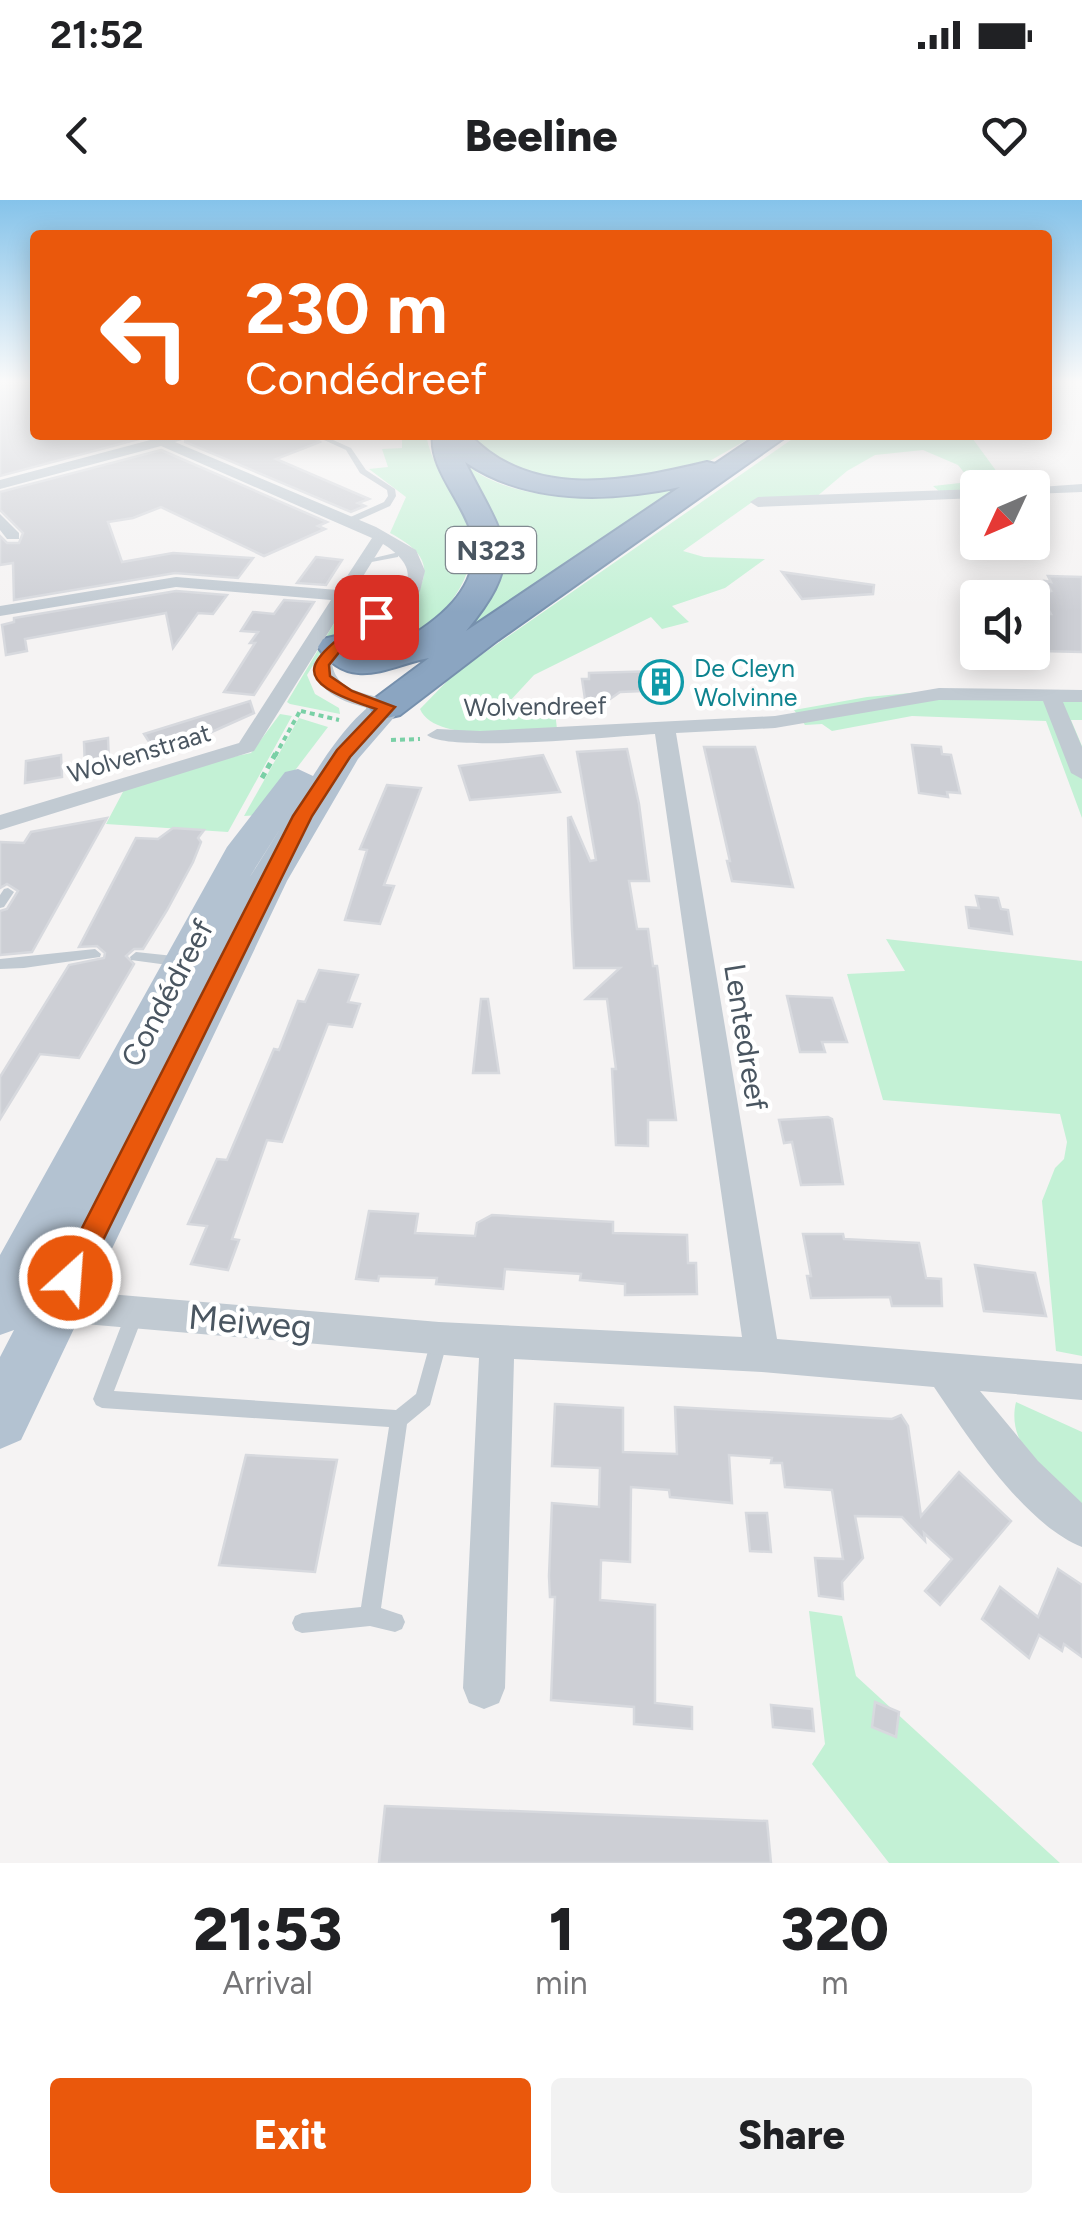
<!DOCTYPE html>
<html lang="en">
<head>
<meta charset="utf-8">
<style>
  :root { --surface:#fff; --page:#f2f2f2; --text:#202124; --muted:#757577; --accent:#ea580c }
  body { margin:0; font-family:Figtree,sans-serif; background:var(--page); color:var(--text); height:100vh; display:flex; flex-direction:column; font-size:38px; white-space:nowrap }
  * { box-sizing:border-box; margin:0 }
  p { font-size:32px; color:var(--muted) }
  .icon { flex:none; width:55px; height:55px; fill:none; stroke:currentColor; stroke-width:2; stroke-linecap:round; stroke-linejoin:round }
  .map { position:relative; height:1663px; overflow:hidden }
  .drawer { display:flex; flex-direction:column; background:var(--surface); flex:1 }
  .drawer>* { flex:none }
  .top-card { position:absolute; left:30px; top:30px; width:1022px; height:210px; border-radius:10px; box-shadow:0 5px 25px #0003; background:#ea580c; color:#fff; overflow:hidden }
  .needle { width:65px; rotate:226deg }
  .controls { position:absolute; left:960px; top:270px; display:grid; gap:20px }
  .controls a { display:grid; place-items:center; width:90px; height:90px; border-radius:10px; background:var(--surface); box-shadow:0 5px 25px #0003; font-size:50px }
  .pin { position:absolute; display:grid; place-items:center; width:85px; height:85px; color:#fff; margin:-42px; border-radius:20px; box-shadow:0 5px 15px #0006 }
  .me { position:absolute; width:110px; margin:-55px; rotate:26deg; stroke-linejoin:round; filter:drop-shadow(0 0 8px #0008) }
  .turn { display:flex; align-items:center; gap:35px; height:210px; padding:0 50px; font-size:45px }
  .turn .icon { width:130px; height:130px; stroke-width:2.5 }
  .turn b { display:block; font-size:70px; line-height:85px }
  .eta { display:flex; justify-content:space-evenly; align-items:center; height:170px; text-align:center }
  .eta b { font-size:60px; font-weight:800; line-height:70px }
  .action { display:flex; gap:20px; margin-top:auto; padding:20px 50px }
  .action a { flex:1; height:115px; border-radius:10px; background:var(--accent); color:#fff; font-size:40px; font-weight:800; line-height:115px; text-align:center }
  .action a+a { background:var(--page); color:var(--text) }
  .status { display:flex; justify-content:space-between; align-items:center; height:70px; padding:0 50px; background:var(--surface); direction:ltr }
  .status svg { height:28px; fill:currentColor }
  header { display:flex; justify-content:space-between; align-items:center; height:130px; padding:0 50px; background:var(--surface); font-size:45px; font-weight:800 }
  .map>svg:first-child { display:block }
  .green { fill:#c3f1d5 }
  .building { fill:#cdcfd5; stroke:#d7d9de; stroke-width:2.5 }
  .lines { fill:none; stroke-linecap:round; stroke-linejoin:round }
  .highway-casing { stroke:#7690ad; stroke-width:4 }
  .path-far1 { stroke:#7ad0a6; stroke-width:4; stroke-dasharray:5 4; stroke-linecap:butt }
  .path { stroke:#7ad0a6; stroke-width:5; stroke-dasharray:6 5; stroke-linecap:butt }
  .lane { fill:#c1cad2; fill-rule:evenodd }
  .street { fill:#c1cad2; fill-rule:evenodd }
  .primary { fill:#b3c2d1; fill-rule:evenodd }
  .highway { fill:#8ba5c1; fill-rule:evenodd }
  .route { fill:#ea580c; stroke:#983908; stroke-width:2.5 }
  .labels { text-anchor:middle; dominant-baseline:central; stroke-width:9; stroke-linejoin:round; paint-order:stroke }
  .far-culture-label { font-size:25px; fill:#0d838f; stroke:#fff; text-anchor:start }
  .far-street-label { font-size:25px; fill:#4a5661; stroke:#fff }
  .shield { fill:#fff; stroke:#808990; stroke-width:2.5 }
  .shield-label { font-size:28px; font-weight:bold; fill:#4a5661 }
  .street-label { font-size:30px; fill:#4a5661; stroke:#fff }
  .near-street-label { font-size:35px; fill:#4a5661; stroke:#fff }
</style>
</head>
<body>
<div class="status"><b>21:52</b><svg viewBox="0 0 49 12"><path d="M0 12V9h3v3zM5 12V6h3v6zM10 12V3h3v9zM15 12V0h3v12zM26 1h20v11H26zM47 4h2v5h-2z"/></svg></div>
<header><svg class="icon" aria-label="back" viewBox="0 0 24 24"><path d="M15 5l-7 7 7 7"/></svg>Beeline<svg class="icon" aria-label="heart" viewBox="0 0 24 24"><path d="M12 20l-8-8c-3-5 5-10 8-4 3-6 11-1 8 4z"/></svg></header>
<div class="map">
<svg width="1082" height="1663" viewBox="0 0 1082 1663">
  <rect width="100%" height="100%" fill="#f5f3f3"/>
  <g class="green">
    <path d="M 402,235 L 426,235 C 431,262 446,282 459,307 C 495,376 441,415 393,457 L 349,450 L 353,440 L 419,389 C 434,361 414,346 390,333 L 406,297 L 369,269 L 388,267 L 382,249 L 402,248 Z"/>
    <polygon points="466,235 755,235 694,270 580,285 506,270"/>
    <path d="M 798,235 L 970,235 L 1008,287 L 940,292 L 933,286 L 960,283 L 966,275 L 958,265 L 923,250 L 875,255 L 847,271 L 815,298 L 755,300 L 683,351 L 704,357 L 765,359 L 725,388 L 672,406 L 689,422 L 662,429 L 651,417 L 534,475 L 509,502 L 555,512 L 557,529 C 524,530 435,544 420,509 L 454,474 Z"/>
    <path d="M 460,259 C 516,314 644,299 711,276 L 412,472 L 491,388 Z"/>
    <polygon points="355,405 368,407 369,413 326,444 307,475 315,494 339,508 340,514 290,504 287,502 342,410"/>
    <polygon points="932,491 1082,492 1082,520 1071,520 1082,546 1082,618 1046,521 912,516 832,531 822,524 805,525 794,510 867,497"/>
    <polygon points="280,514 292,516 228,632 106,624 125,588 184,567 251,553"/>
    <polygon points="299,518 328,527 261,615 244,616"/>
    <polygon points="886,739 1082,761 1082,1156 1056,1151 1042,1001 1055,968 1064,959 1067,942 1060,914 883,900 847,774 905,771"/>
    <path d="M 1016,1202 L 1082,1232 L 1082,1306 C 1051,1279 1005,1248 1016,1202 Z"/>
    <polygon points="809,1411 842,1416 856,1476 1060,1663 889,1663 812,1564 825,1544"/>
  </g>
  <g class="building">
    <polygon points="0,180 35,180 35,235 154,235 0,276"/>
    <polygon points="186,235 310,235 320,242 276,259 369,299 358,303 365,306 351,312 185,242"/>
    <polygon points="161,250 327,322 318,326 325,329 264,356 161,307 133,318 108,322 122,362 173,353 253,358 238,378 175,373 14,400 13,363 0,365 0,336 7,343 19,343 23,333 0,310 0,292"/>
    <polygon points="316,357 342,360 326,385 297,383"/>
    <polygon points="782,372 874,385 873,394 802,399"/>
    <polygon points="1048,376 1082,377 1082,452 1041,451 1032,435 1032,414 1051,414 1039,394 1051,391 1045,381 1051,382"/>
    <polygon points="176,391 227,395 213,414 198,413 173,448 166,413 25,439 27,451 6,455 2,425 14,422 14,418"/>
    <polygon points="284,400 314,402 254,495 224,492 255,443 250,443 258,432 241,431 253,412 274,414"/>
    <polygon points="661,471 666,490 620,492 610,499 585,499 582,479 589,479 589,473"/>
    <polygon points="250,501 254,513 205,535 155,551 144,534"/>
    <polygon points="108,538 109,563 85,568 84,542"/>
    <polygon points="912,545 941,547 942,554 951,555 960,593 947,592 948,597 919,593"/>
    <polygon points="704,547 755,547 793,687 732,681 727,661 730,661"/>
    <polygon points="627,549 639,604 649,681 629,681 637,729 648,729 653,766 657,766 676,920 648,920 648,946 616,945 612,869 616,869 607,799 586,799 620,768 574,768 572,730 568,618 571,617 590,661 596,660 577,552"/>
    <polygon points="61,555 62,577 25,583 26,561"/>
    <polygon points="543,555 560,592 470,600 459,566"/>
    <polygon points="387,585 421,588 384,685 394,686 380,724 345,720 367,650 360,649"/>
    <polygon points="107,618 32,752 0,755 0,711 7,709 18,691 7,684 0,688 0,642 24,643 31,632"/>
    <polygon points="173,628 204,630 198,638 201,642 193,662 167,710 143,749 134,749 126,756 134,764 79,858 40,854 0,919 0,877 69,765 104,758 105,753 97,746 79,747 136,638 158,639"/>
    <polygon points="976,696 998,698 1001,709 1008,710 1012,734 969,728 966,707 979,708"/>
    <polygon points="319,770 358,775 348,802 360,804 352,827 328,824 282,942 267,940 232,1039 239,1040 228,1070 191,1064 207,1026 188,1024 201,995 217,959 227,960 274,849 279,850 298,801 305,802"/>
    <polygon points="787,796 832,798 847,842 822,842 825,852 800,852"/>
    <polygon points="481,799 488,799 499,873 473,873"/>
    <polygon points="828,917 832,919 843,984 801,985 792,942 784,943 779,920"/>
    <polygon points="369,1011 418,1014 415,1033 475,1036 477,1023 492,1015 613,1022 613,1033 687,1035 688,1063 696,1063 697,1094 625,1095 625,1084 580,1080 581,1074 505,1069 503,1089 436,1084 437,1078 379,1076 378,1081 356,1079"/>
    <polygon points="803,1034 843,1034 844,1039 919,1043 926,1078 941,1079 942,1106 892,1106 890,1097 811,1098 807,1076 811,1076"/>
    <polygon points="975,1065 1035,1073 1046,1116 984,1111"/>
    <polygon points="555,1204 623,1208 623,1252 677,1254 675,1207 892,1219 901,1215 908,1226 921,1316 959,1272 1011,1321 940,1405 925,1391 952,1359 924,1333 925,1341 902,1317 855,1316 863,1358 842,1382 843,1399 819,1396 815,1358 843,1359 832,1290 785,1287 782,1263 771,1263 772,1258 729,1255 732,1303 670,1297 669,1290 631,1287 630,1362 601,1360 600,1400 655,1405 655,1503 692,1507 692,1529 634,1524 634,1507 551,1500 555,1397 550,1397 549,1376 552,1303 599,1307 600,1268 552,1266"/>
    <polygon points="246,1255 337,1260 315,1372 219,1365"/>
    <polygon points="746,1313 767,1313 771,1352 750,1351"/>
    <polygon points="1058,1369 1082,1385 1082,1457 1064,1444 1062,1451 1039,1435 1029,1458 982,1419 1000,1387 1038,1417"/>
    <polygon points="875,1502 899,1512 896,1537 872,1527"/>
    <polygon points="771,1505 812,1509 814,1531 773,1527"/>
    <polygon points="385,1606 767,1621 771,1663 379,1663"/>
  </g>
  <g class="lines">
    <g class="highway-casing">
      <path id="highway" d="M 433,235 L 470,235 C 532,301 628,281 707,262 L 715,264 L 758,235 L 788,235 L 498,440 L 400,515 L 387,518 L 374,515 L 368,507 L 374,499 L 429,458 C 390,465 351,494 318,447 L 323,439 L 336,436 C 350,440 364,455 379,453 C 388,451 398,443 406,439 C 443,417 483,384 472,335 C 464,302 429,270 433,235 ZM 465,262 C 528,305 608,302 680,287 L 466,431 C 529,355 503,338 465,262 Z"/>
    </g>
    <g class="path-far1">
      <polyline points="301,511 339,520"/>
      <polyline points="391,540 420,539"/>
      <polyline points="275,556 300,511"/>
    </g>
    <polyline class="path" points="262,578 276,553"/>
    <g class="lane">
      <polygon points="313,235 322,235 351,248 366,270 395,289 396,296 390,306 352,323 346,323 346,319 384,302 388,296 387,290 360,273 346,250"/>
      <polygon points="395,353 398,353 398,357 361,364 357,362"/>
      <polygon points="8,688 14,692 4,707 0,708 0,695 4,689"/>
      <polygon points="95,749 101,754 100,757 24,768 0,769 0,759"/>
      <polygon points="136,752 183,757 189,762 183,767 131,760 130,757"/>
      <polygon points="135,1105 141,1107 144,1113 114,1191 396,1210 416,1194 433,1133 439,1131 445,1133 448,1139 430,1205 407,1224 381,1408 402,1415 405,1422 402,1429 395,1432 370,1426 302,1433 295,1430 292,1423 295,1416 302,1413 361,1407 389,1227 102,1208 96,1205 93,1199 126,1113 129,1107"/>
    </g>
    <g class="street">
      <path d="M 169,235 L 182,235 L 182,240 L 175,242 L 376,327 L 416,350 L 425,371 L 420,391 L 408,404 L 343,451 L 332,464 C 338,498 377,490 397,507 L 387,513 C 357,505 318,500 313,464 L 329,443 L 383,404 L 348,401 L 254,551 L 0,630 L 0,615 L 239,543 L 331,400 L 176,387 L 0,416 L 0,406 L 176,377 L 338,390 L 372,338 L 161,246 L 0,289 L 0,280 ZM 383,344 C 403,356 420,376 396,394 L 354,391 Z"/>
      <polygon points="1082,284 1082,292 1032,294 1032,288 1026,288"/>
      <polygon points="978,289 978,298 758,307 750,302 758,297"/>
      <polygon points="0,314 19,333 19,339 7,339 0,330"/>
      <path d="M 939,488 L 1082,490 L 1082,502 L 1063,502 L 1082,547 L 1082,579 L 1071,573 L 1043,501 L 939,500 L 775,528 L 676,533 L 777,1139 L 1082,1164 L 1082,1200 L 980,1191 L 1038,1261 L 1082,1303 L 1082,1347 C 1024,1324 968,1237 934,1187 L 762,1172 L 514,1159 L 505,1488 L 499,1503 L 484,1509 L 469,1503 L 463,1488 L 479,1158 L 50,1121 L 38,1116 L 33,1105 L 38,1094 L 50,1089 L 439,1122 L 742,1137 L 655,534 C 619,536 446,553 427,535 L 437,529 L 480,531 L 775,516 Z"/>
    </g>
    <path class="primary" d="M 387,497 L 399,500 L 403,507 L 358,559 L 287,681 L 21,1240 L 0,1249 L 0,1157 L 14,1130 L 0,1135 L 0,1055 L 227,647 L 285,572 L 298,569 L 313,576 C 328,552 360,504 387,497 ZM 282,626 L 253,672 L 249,678 Z"/>
    <use href="#highway" class="highway"/>
  </g>
  <linearGradient id="sky" x2="0" y2="1"><stop stop-color="#85c3ea"/><stop offset="0.44" stop-color="#fafafa"/><stop offset="1" stop-color="#fafafa" stop-opacity="0"/></linearGradient>
  <rect width="1082" height="412" fill="url(#sky)"/>
  <path class="route" d="M 371,414 L 383,417 L 341,450 L 329,465 L 330,476 L 352,491 L 395,507 L 350,557 L 312,616 L 80,1087 L 70,1091 L 61,1087 L 57,1078 L 61,1069 L 293,616 L 337,550 L 376,509 C 283,479 306,462 371,414 Z"/>
  <defs>
    <g id="building-ring" transform="scale(2.25)"><circle r="9.5" fill="#fff" stroke="#0f9aa8" stroke-width="1.5"/><path d="M-4-6H4V6H1V3H-1V6H-4ZM-2.5-4.3h1.7v1.8h-1.7ZM.8-4.3h1.7v1.8H.8ZM-2.5-1h1.7V.8h-1.7ZM.8-1h1.7V.8H.8Z" fill="#0f9aa8"/></g>
  </defs>
  <g fill-rule="evenodd">
    <use href="#building-ring" x="661" y="482"/>
  </g>
  <g class="labels">
    <g class="far-culture-label">
      <text x="694" y="468">De Cleyn<tspan x="694" dy="29">Wolvinne</tspan></text>
    </g>
    <g class="far-street-label">
      <text transform="translate(535 506) rotate(-1)">Wolvendreef</text>
      <text transform="translate(139 553) rotate(-17)">Wolvenstraat</text>
    </g>
    <rect class="shield" x="446" y="327" width="90" height="46" rx="8"/>
    <g class="shield-label">
      <text x="491" y="350">N323</text>
    </g>
    <g class="street-label">
      <text transform="translate(167 793) rotate(-62)">Condédreef</text>
      <text transform="translate(746 837) rotate(81)">Lentedreef</text>
    </g>
    <g class="near-street-label">
      <text transform="translate(250 1122) rotate(5)">Meiweg</text>
    </g>
  </g>
</svg>
<div class="controls">
<a><svg class="needle" viewBox="-14 -14 28 28"><path d="M0-13l5 13h-10z" fill="#e53935"/><path d="M0 13l5-13h-10z" fill="#757577"/></svg></a>
<a><svg class="icon" aria-label="sound" viewBox="0 0 24 24"><path d="M4 9h4l5-4v14l-5-4H4zM17 9q2 3 0 6"/></svg></a>
</div>
<div class="pin" style="left:376px;top:417px;background:#d93025"><svg class="icon" aria-label="arrive" viewBox="0 0 24 24"><path d="M6 21V4h12l-3 4 3 4H6"/></svg></div>
<svg class="me" style="left:70px;top:1078px" viewBox="-20 -20 40 40"><circle r="17" fill="#ea580c" stroke="#fff" stroke-width="3"/><path d="M0-11L8 9 0 5-8 9z" fill="#fff"/></svg>
<div class="top-card">
<div class="turn"><svg class="icon" aria-label="left" viewBox="0 0 24 24"><path d="M17 20v-9H6M10 6l-5 5 5 5"/></svg><div><b>230 m</b>Condédreef</div></div>
</div>
</div>
<section class="drawer">
<div class="eta">
<div><b>21:53</b><p>Arrival</p></div>
<div><b>1</b><p>min</p></div>
<div><b>320</b><p>m</p></div>
</div>
<div class="action"><a>Exit</a><a>Share</a></div>
</section>
</body>
</html>
